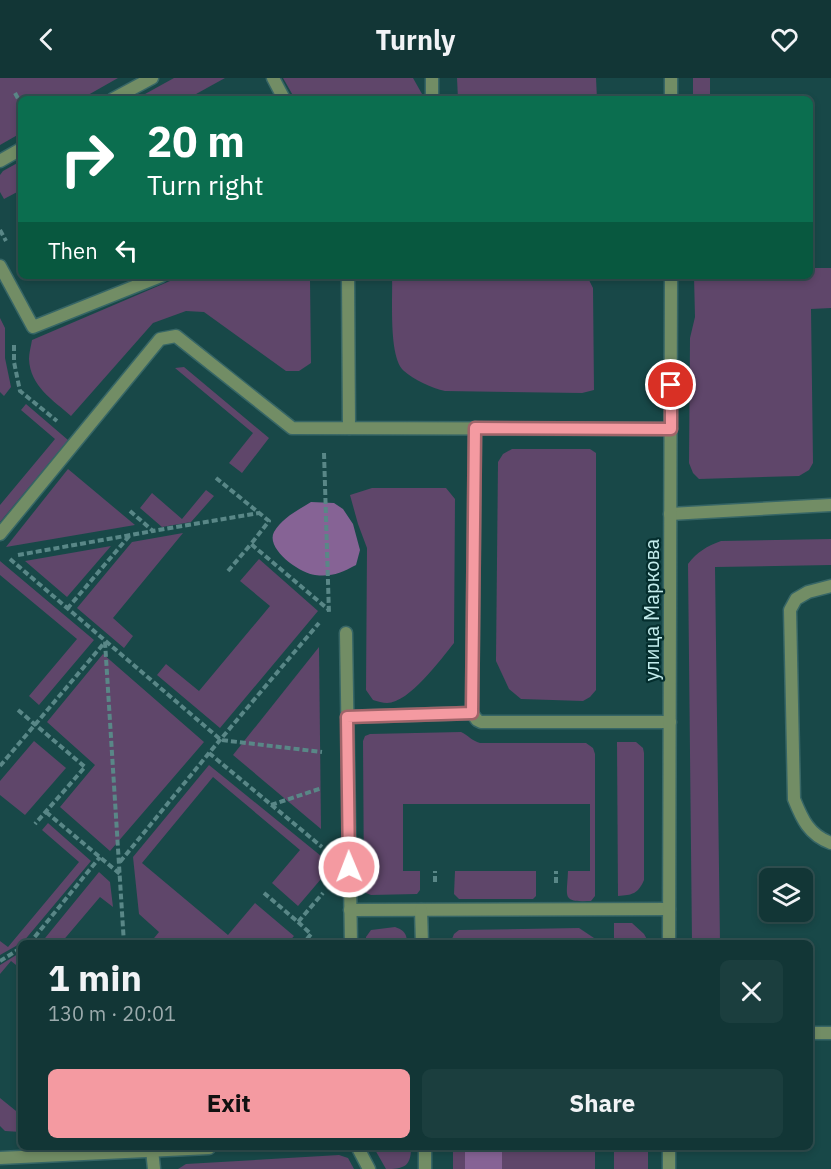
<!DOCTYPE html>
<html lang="en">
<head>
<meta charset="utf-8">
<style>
  :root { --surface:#123636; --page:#1b3e3e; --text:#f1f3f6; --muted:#9cabad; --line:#315051; --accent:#f49aa1 }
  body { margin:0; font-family:"IBM Plex Sans",sans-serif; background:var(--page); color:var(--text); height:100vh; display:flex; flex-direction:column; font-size:22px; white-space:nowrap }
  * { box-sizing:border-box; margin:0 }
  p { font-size:20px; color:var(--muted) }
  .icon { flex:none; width:33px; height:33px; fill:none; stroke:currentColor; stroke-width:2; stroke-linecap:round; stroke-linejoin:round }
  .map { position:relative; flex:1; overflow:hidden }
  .side { position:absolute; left:18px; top:862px; width:795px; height:210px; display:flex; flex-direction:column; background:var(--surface); border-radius:9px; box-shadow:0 3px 9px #0003,0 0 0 2px var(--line) }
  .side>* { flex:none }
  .banner { position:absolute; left:18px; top:18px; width:795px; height:183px; border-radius:9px; box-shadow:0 3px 9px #0003,0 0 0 2px var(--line); background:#0b6e4f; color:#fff; overflow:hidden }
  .buttons { position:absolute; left:759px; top:790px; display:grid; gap:12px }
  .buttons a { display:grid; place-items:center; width:54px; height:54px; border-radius:9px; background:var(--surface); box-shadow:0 3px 9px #0003,0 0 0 2px var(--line); font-size:30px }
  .pin { position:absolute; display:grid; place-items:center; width:51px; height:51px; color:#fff; margin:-26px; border:3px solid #fff; border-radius:50%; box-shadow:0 2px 6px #0007 }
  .me { position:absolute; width:66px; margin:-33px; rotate:359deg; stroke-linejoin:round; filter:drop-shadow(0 0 4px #0008) }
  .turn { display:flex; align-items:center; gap:21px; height:126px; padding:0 30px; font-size:27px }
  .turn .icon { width:78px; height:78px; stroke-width:2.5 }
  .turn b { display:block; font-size:42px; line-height:51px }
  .then { display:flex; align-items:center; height:57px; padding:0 30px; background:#0003; gap:12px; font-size:22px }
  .round { display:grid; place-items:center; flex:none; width:63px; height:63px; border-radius:9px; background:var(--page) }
  .head { display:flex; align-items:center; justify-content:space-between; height:102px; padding:0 30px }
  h1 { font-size:36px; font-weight:700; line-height:45px }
  .button { display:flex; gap:12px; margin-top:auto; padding:12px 30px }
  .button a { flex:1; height:69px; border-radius:9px; background:var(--accent); color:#111; font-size:24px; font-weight:700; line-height:69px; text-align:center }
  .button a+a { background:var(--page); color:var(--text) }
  header { display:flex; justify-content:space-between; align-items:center; height:78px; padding:0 30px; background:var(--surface); font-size:27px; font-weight:700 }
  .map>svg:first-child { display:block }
  .green { fill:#5f466a }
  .forest { fill:#866395 }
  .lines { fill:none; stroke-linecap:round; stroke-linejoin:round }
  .service-casing { stroke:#376666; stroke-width:15 }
  .tertiary-casing { stroke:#376666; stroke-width:15 }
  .path { stroke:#598787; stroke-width:4; stroke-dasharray:6 3; stroke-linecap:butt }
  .service { stroke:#728d65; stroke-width:12 }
  .tertiary { stroke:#728d65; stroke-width:12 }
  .route-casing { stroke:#9f6469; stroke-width:15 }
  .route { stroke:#f49aa1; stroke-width:10 }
  .labels { text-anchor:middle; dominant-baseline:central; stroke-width:4.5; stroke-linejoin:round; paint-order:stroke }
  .street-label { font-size:20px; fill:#c3ecec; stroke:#042d2d }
</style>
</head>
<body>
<header><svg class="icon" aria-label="back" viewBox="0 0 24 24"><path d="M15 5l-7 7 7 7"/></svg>Turnly<svg class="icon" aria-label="heart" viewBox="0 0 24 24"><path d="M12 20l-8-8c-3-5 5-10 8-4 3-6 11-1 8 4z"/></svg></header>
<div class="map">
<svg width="831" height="1091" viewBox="0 0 831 1091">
  <rect width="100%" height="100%" fill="#184848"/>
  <g class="green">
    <polygon points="0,0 118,0 81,21 21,21 21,55 0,67"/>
    <polygon points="174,0 225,0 187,21 136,21"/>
    <polygon points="283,0 413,0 422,16 422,21 295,21"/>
    <polygon points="457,0 596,0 597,21 458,21"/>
    <rect x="693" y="0" width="17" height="21"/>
    <polygon points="21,83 21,112 4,121 0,114 0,97 3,93"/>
    <polygon points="810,190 831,190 831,230 811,231 813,385 809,392 799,398 699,401 693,395 689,385 690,260 695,239 694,198 810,198"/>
    <path d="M 216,198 L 315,198 L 310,202 L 311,285 L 299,293 L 286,293 L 204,234 L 186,233 L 153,245 L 71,338 C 53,322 30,308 29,281 C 29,275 31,268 32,262 L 170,203 L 210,201 Z"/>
    <path d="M 392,198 L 587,198 L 593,210 L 594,312 L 582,315 L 445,313 C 432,310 414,302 404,293 C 388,280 393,219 392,198 Z"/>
    <polygon points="0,240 5,250 5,280 11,309 4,318 0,314"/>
    <polygon points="184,289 269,360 242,395 229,385 253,355 175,290"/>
    <polygon points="26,326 68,362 0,444 0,427 55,361 21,332"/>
    <polygon points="512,371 590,371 596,375 596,612 590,619 583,623 521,621 509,611 496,583 498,384 503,376"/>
    <polygon points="68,391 135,447 6,469"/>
    <path d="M 372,410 L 446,410 L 455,421 L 454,565 C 441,581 409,625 387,625 C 383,625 377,623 373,622 L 366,612 L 367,470 L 358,446 L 350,417 Z"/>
    <polygon points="206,412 214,418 191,444 162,449 140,430 152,415 182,441"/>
    <polygon points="183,455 113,540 133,558 124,570 77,530 132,464"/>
    <path d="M 831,461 L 831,487 L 715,489 L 720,865 L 692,865 L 688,486 C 697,474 707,468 721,463 Z"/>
    <polygon points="111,468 67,519 25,483"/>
    <polygon points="259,481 318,533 220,650 157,597 166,586 199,613 270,528 240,503"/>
    <polygon points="0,483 94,562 39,627 29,618 77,561 0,497"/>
    <polygon points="319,569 321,751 233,677"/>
    <polygon points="103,576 204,664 110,773 60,729 95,687 47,644"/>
    <path d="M 461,654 C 468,657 472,663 480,665 L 586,665 L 593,670 L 595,676 L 595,818 L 591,823 C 561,824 567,820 568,793 L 590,793 L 590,726 L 403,726 L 403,793 L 420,793 L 420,812 L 417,816 L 371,817 L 366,815 L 364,811 L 363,663 L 365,658 L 370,656 Z"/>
    <polygon points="34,663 66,690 25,737 0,717 0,703"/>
    <path d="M 617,664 L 636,664 L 643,670 L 644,675 L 644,802 C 638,816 632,817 618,818 Z"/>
    <polygon points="209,687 321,778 321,801 298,828 272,805 300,772 213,699 142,785 228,857 255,825 294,858 288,865 150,865 159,854 139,836 133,779"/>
    <polygon points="48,745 91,783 23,864 0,877 0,863 8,869 79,784 42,752"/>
    <polygon points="455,793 536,793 536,818 533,821 459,821 454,816"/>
    <polygon points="99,794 110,804 113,829 100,819 61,865 41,865"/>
    <polygon points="614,845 632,845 644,856 649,865 614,865"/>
    <path d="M 395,849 C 404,852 407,856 407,865 L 366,865 L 366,859 L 371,852 Z"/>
    <polygon points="579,850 594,860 594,866 450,866 454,856 459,852"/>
    <polygon points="18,876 21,879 21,891 11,883 0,896 0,887"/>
    <polygon points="0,1020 21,1037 21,1054 5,1053 0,1048"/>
    <path d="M 374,1070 L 411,1070 C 411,1089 403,1091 386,1091 Z"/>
    <rect x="453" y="1070" width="142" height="21"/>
    <rect x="614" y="1070" width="34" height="21"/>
    <polygon points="339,1077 348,1080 354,1091 178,1091 186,1086"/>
  </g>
  <g class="forest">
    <path d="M 311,424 L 334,425 L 343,431 L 353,446 L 360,472 L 356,487 C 341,495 332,499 315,497 C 301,496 265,471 274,454 C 282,440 298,432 311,424 Z"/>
    <polygon points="474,860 577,862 582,865 466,865"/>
    <rect x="465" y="1070" width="37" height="21"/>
  </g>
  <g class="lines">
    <g class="service-casing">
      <g id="service">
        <polyline points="273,0 284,21"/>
        <polyline points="432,0 432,21"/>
        <polyline points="113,21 152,0"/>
        <polyline points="0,83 21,71"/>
        <polyline points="0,188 33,249 161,198"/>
        <polyline points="348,198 349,350"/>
        <polyline points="670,436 831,427"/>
        <polyline points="0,456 160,261 176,258 292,350 671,351"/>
        <path d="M 831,508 L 808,514 L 796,521 L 790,532 L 794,721 C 802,741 809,757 831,765"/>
        <polyline points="346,555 351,866"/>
        <polyline points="472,635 475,350"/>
        <polyline points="347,639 472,635 477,642 481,644 670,644"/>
        <polyline points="350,832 669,831"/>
        <polyline points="421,832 422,866"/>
        <polyline points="810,955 831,955"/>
        <polyline points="358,1070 369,1091"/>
        <polyline points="425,1070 425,1091"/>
        <polyline points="152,1072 154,1091"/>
        <polyline points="0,1080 209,1070"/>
      </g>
    </g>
    <g class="tertiary-casing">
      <g id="tertiary">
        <polyline points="671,21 671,0"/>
        <polyline points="669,866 671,198"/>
        <polyline points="669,1091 669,1070"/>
      </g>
    </g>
    <g class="path">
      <polyline points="15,15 21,26"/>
      <polyline points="0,152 6,163"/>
      <polyline points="14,267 14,284 20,313 57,343"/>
      <polyline points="324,375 329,536"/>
      <polyline points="216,400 269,443 251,466"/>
      <polyline points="130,433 153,453 259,435"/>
      <polyline points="18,477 153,453"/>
      <polyline points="10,481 221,662 322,674"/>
      <polyline points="228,493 251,466 329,532"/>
      <polyline points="67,531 130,457"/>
      <polyline points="105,564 124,866"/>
      <polyline points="18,632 85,689 35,746"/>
      <polyline points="209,675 322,769"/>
      <polyline points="0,688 105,564"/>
      <polyline points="271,727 322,710"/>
      <polyline points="46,734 120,796"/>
      <polyline points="120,784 209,675 319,545"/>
      <polyline points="435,804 435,793"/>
      <polyline points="556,805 556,793"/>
      <polyline points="264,815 298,844 323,815"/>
      <polyline points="298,844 311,856 303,866"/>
      <polyline points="29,866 100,779"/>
      <polyline points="0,883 21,870"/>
    </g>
    <use href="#service" class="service"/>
    <use href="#tertiary" class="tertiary"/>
  </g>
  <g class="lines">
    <g class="route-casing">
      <polyline id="route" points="349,789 347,639 472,635 475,350 671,351 671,307"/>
    </g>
    <use href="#route" class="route"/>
  </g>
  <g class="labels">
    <g class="street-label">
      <text transform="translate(651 532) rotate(-90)">улица Маркова</text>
    </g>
  </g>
</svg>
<div class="buttons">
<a><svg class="icon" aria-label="layers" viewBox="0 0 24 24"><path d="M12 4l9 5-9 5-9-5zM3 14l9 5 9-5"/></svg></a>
</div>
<div class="pin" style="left:671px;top:307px;background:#d93025"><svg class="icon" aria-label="arrive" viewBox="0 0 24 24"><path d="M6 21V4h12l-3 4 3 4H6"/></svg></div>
<svg class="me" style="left:349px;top:789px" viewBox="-20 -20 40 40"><circle r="17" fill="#f49aa1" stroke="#fff" stroke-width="3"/><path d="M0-11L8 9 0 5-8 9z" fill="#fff"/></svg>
<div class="banner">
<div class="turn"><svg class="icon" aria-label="right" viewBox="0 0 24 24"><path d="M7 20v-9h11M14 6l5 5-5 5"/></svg><div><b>20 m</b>Turn right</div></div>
<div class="then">Then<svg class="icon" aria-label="left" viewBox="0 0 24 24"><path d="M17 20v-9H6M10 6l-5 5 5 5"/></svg></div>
</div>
<section class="side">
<div class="head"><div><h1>1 min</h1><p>130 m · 20:01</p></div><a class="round"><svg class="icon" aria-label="close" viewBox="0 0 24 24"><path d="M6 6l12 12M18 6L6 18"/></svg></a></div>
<div class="button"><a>Exit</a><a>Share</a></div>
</section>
</div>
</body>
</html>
